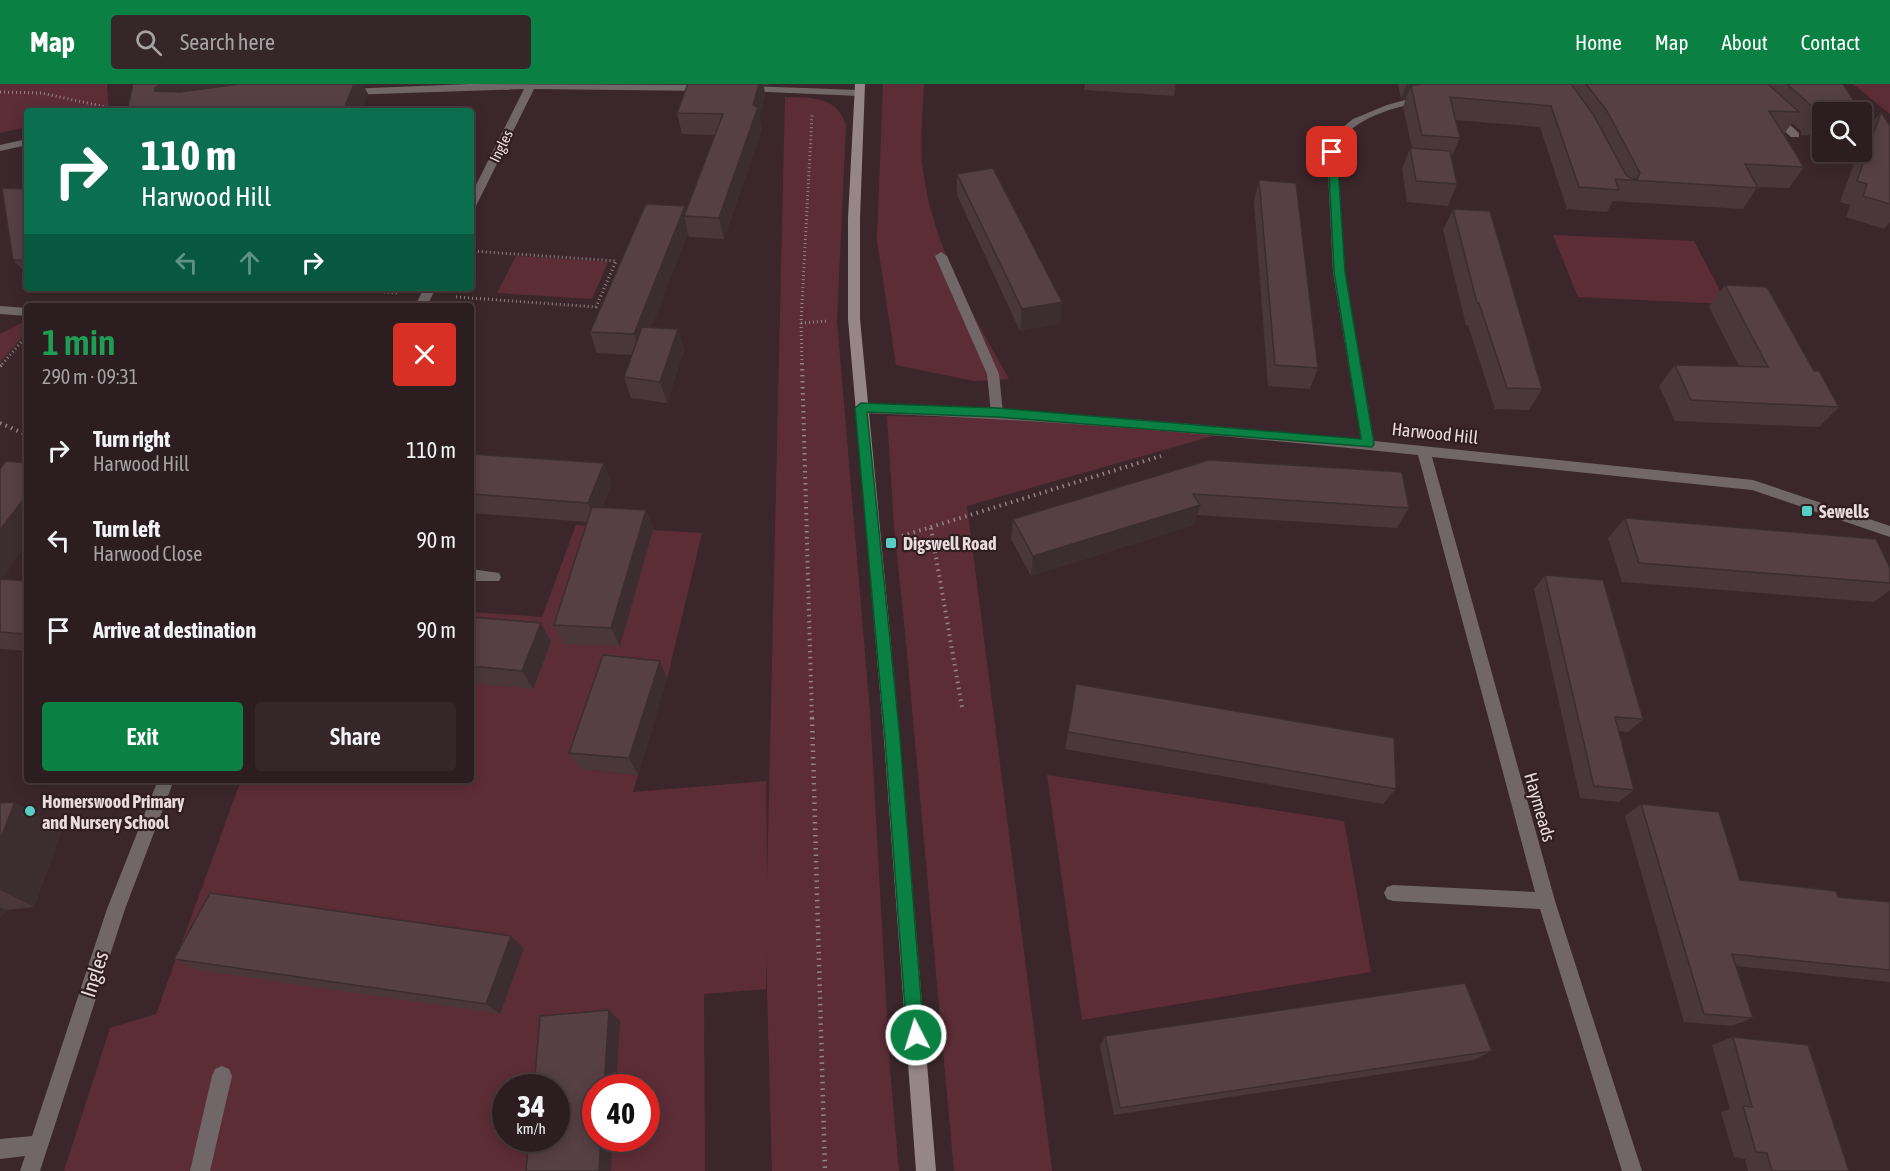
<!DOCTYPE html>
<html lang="en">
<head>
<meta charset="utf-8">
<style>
  :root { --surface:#2c1d20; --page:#342629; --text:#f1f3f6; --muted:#a6a2a5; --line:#483b3e; --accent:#0b8043 }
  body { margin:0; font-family:"Asap Condensed",sans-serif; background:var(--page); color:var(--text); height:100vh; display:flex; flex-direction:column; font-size:22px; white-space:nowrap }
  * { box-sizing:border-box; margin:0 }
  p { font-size:20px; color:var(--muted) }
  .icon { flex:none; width:33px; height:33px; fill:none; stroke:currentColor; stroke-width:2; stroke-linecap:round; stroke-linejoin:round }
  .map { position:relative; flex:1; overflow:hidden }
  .panel { position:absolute; left:24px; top:219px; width:450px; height:480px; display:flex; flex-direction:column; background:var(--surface); border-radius:6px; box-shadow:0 3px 15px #0003,0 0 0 2px var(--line) }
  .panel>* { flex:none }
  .hud { position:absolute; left:24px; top:24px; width:450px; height:183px; border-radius:6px; box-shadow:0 3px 15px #0003,0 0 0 2px var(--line); background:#0b6e4f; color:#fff; overflow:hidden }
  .buttons { position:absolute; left:1812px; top:18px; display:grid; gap:12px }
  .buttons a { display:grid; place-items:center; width:60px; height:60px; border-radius:6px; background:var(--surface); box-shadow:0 3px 15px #0003,0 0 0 2px var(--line); font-size:30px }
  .speed { position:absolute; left:492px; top:990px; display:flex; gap:12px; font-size:30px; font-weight:700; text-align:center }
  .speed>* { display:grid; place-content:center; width:78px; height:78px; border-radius:50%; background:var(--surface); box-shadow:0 3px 15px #0003,0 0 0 2px var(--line); line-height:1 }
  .speed small { font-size:15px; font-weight:400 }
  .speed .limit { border:9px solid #d22; background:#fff; color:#111 }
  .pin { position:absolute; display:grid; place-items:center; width:51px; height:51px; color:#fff; margin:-26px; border-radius:12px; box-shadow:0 3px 9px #0006 }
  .me { position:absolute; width:66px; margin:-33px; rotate:355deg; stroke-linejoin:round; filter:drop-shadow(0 0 4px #0008) }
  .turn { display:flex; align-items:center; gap:21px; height:126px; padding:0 18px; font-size:27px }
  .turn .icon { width:78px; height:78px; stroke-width:2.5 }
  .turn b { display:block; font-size:42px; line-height:51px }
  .lanes { display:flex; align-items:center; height:57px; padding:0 18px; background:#0003; justify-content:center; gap:30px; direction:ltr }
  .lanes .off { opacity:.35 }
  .round { display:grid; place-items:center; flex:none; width:63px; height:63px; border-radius:6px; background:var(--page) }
  .head { display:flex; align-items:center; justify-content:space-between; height:102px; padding:0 18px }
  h1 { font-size:36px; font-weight:600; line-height:45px; color:#1e9e55 }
  .button { display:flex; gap:12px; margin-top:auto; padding:12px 18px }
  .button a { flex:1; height:69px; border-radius:6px; background:var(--accent); color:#fff; font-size:24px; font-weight:600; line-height:69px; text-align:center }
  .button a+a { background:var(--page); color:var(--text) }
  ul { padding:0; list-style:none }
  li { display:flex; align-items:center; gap:18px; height:90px; padding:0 18px }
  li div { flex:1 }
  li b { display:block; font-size:22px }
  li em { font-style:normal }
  header { display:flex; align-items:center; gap:36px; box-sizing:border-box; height:84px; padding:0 30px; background:var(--accent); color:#fff }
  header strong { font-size:28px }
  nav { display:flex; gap:33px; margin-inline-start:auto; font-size:21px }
  .search { width:420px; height:54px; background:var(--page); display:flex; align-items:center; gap:15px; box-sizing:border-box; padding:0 21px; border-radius:6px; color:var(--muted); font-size:22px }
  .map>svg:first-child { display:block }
  .green { fill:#5d2d37; fill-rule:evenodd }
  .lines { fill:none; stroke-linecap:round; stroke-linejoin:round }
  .path-far2 { stroke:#948386; stroke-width:3; stroke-dasharray:1 3; stroke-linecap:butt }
  .path-far1 { stroke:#948386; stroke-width:4; stroke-dasharray:1.5 4.5; stroke-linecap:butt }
  .path { stroke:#948386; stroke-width:4.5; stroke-dasharray:1.5 5; stroke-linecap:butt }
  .lane { fill:#716768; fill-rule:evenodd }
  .street { fill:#716768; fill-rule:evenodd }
  .secondary { fill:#978689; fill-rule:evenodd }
  .wall { fill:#4a373a }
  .shaded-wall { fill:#3c2d30 }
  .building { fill:#564044; stroke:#3c2d30; stroke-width:1.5 }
  .route { fill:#0b8043; stroke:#07532c; stroke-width:1.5 }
  .poi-dot { fill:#56cec4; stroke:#311e21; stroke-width:2 }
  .labels { text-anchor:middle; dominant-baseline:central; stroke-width:4.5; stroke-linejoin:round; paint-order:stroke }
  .far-street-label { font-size:15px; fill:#eadcde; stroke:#311e21 }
  .street-label { font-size:18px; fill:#eadcde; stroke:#311e21 }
  .poi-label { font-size:18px; font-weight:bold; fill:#eadcde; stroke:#311e21; text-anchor:start }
  .near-street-label { font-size:21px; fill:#eadcde; stroke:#311e21 }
</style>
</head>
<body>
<header>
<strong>Map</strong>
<div class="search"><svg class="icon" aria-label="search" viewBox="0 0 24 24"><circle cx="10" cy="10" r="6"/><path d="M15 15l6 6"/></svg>Search here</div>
<nav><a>Home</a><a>Map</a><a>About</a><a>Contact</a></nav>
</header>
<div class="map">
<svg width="1890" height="1087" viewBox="0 0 1890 1087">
  <rect width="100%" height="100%" fill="#3b272b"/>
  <g class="green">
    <polygon points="0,0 107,0 109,26 27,27 27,43 0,49"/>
    <path d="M 883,0 L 924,0 C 923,26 920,53 922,78 C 930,156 971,229 1009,295 L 974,297 L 896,281 L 877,156 Z"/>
    <polygon points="1853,0 1890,0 1890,30"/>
    <path d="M 785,13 C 812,14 837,12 846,41 L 837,237 L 870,628 L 890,986 L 899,1087 L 772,1087 L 766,867 L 766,905 L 704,910 L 705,1087 L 64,1087 L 110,944 L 156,930 L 241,696 L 471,696 L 471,528 L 542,533 L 576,441 L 702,449 L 667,595 L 612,590 L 580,685 L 638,691 L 633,708 L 766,697 L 767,797 ZM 506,1004 L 556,1004 L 556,1054 L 506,1054 ZM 596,1004 L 646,1004 L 646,1054 L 596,1054 Z"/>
    <polygon points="1553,151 1694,157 1727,220 1578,213"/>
    <polygon points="516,172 608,178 592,215 497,209"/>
    <polygon points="27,236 27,248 0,278 0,250"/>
    <polygon points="887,332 991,334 1220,350 967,422 1052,1087 954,1087 905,547 894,443"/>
    <polygon points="1047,691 1344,737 1371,888 1082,936"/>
  </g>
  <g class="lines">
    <g class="path-far2">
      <polyline points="0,8 41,9 106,23 106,27"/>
      <polyline points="332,204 397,209"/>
      <polyline points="456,213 596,223 616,177 471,167"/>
      <polyline points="801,239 828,237"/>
      <polyline points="2,280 24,255"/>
      <polyline points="802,280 801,239 812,31"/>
    </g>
    <g class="path-far1">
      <polyline points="802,279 812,636"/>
      <polyline points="0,282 3,279"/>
      <polyline points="0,339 27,351"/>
      <polyline points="931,444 962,623"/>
      <polyline points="902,452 1161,372"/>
    </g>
    <polyline class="path" points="812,634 825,1087"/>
    <g class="lane">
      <polygon points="941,168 947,172 999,290 1003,329 1002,332 997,334 991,329 987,290 935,172"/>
      <polygon points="0,222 27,224 27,232 0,230"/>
    </g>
    <g class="street">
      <polygon points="470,0 706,1 711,4 706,7 534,5 476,122 471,125 471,111 524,5 346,11 341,8 346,5"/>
      <polygon points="745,2 859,6 864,9 859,12 742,7 740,5"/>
      <path d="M 1423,11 L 1427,12 L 1427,16 C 1400,23 1364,30 1346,51 C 1342,56 1340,62 1337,68 L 1345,188 L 1374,357 L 1753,396 L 1890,442 L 1890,453 L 1752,406 L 1432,373 L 1555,817 L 1642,1087 L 1622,1087 L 1540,825 L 1393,817 L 1387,815 L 1384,809 L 1387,803 L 1393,801 L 1535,808 L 1418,371 C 1232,352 1047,335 861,329 L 855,324 L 861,319 C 1028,325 1194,339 1361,356 L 1333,188 L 1327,68 L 1336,49 L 1353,35 L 1387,21 Z"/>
      <polygon points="1769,29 1777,29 1799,49 1799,53 1791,53 1769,33"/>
      <polygon points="27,55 27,61 0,67 0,61"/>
      <polygon points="424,204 436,204 427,222 415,222"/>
      <polygon points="471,485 499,489 501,493 499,497 471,497"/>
      <polygon points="158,696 174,696 125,825 40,1087 20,1087 25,1072 0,1075 0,1055 32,1052 107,825"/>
      <polygon points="222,982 229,985 232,992 210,1087 190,1087 212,992 215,985"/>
    </g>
    <polygon class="secondary" points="855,0 865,0 860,134 860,235 900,655 936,1087 916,1087 884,655 848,235 848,134"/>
  </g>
  <g class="wall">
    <polygon points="688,0 769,0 768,1 764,1 765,12 760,31 762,44 724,155 689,153 688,149 651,244 678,245 684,266 667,319 631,314 624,293 632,271 597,269 590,248 685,122 686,127 715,51 682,50 677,29"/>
    <polygon points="1085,0 1176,0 1174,12 1084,6"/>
    <polygon points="1398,0 1843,0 1822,28 1822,52 1801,51 1801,47 1792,39 1784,50 1804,83 1789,104 1757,103 1743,125 1613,117 1607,128 1567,125 1540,43 1455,36 1460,54 1451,74 1457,100 1448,122 1407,118 1402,85 1410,64 1412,64 1403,23 1406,14 1401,15"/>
    <polygon points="1881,28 1890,42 1890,138 1884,145 1846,133 1850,121 1840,118 1858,68 1862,68 1862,57 1864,49"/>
    <polygon points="957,90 1062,218 1060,239 1020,247 957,111"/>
    <polygon points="1259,96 1318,284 1310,305 1268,302 1254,118"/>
    <polygon points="27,105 27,190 13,176"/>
    <polygon points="1453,125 1542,305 1529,326 1495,325 1468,241 1466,241 1443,146"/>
    <polygon points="1725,201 1814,287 1839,323 1819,343 1675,337 1659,302 1675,281 1739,282 1709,223"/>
    <polygon points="471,370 612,399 602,424 646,426 653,446 620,562 564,560 554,541 587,438 471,429"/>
    <polygon points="1209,376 1409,424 1397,444 1197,431 1194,441 1031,492 1011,455 1013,435"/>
    <polygon points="27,379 27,460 1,495 27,497 27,567 0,565 0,385"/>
    <polygon points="1625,434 1890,484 1890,506 1874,518 1622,498 1608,454"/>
    <polygon points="1545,491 1643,635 1628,648 1619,647 1634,706 1619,718 1580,714 1534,505"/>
    <polygon points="471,533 541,539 551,558 533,605 471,599"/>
    <polygon points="660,577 667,595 638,691 580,685 569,669"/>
    <polygon points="1076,600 1396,705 1383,720 1065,665"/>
    <polygon points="0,719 62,745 34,823 7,826 0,834"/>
    <polygon points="1641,720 1740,796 1838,813 1890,818 1890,898 1736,882 1753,934 1732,942 1684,938 1625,732"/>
    <polygon points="511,852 524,864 500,930 198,886 174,875"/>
    <polygon points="1105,952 1492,967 1474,976 1114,1031 1100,962"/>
    <polygon points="1733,953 1849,1087 1748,1087 1745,1075 1734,1073 1721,1028 1730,1025 1712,961"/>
  </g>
  <g class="shaded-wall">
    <polygon points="161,0 275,0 175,22 155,7 155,4"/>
    <polygon points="354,0 363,0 368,10 362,27 343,27"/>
    <polygon points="759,0 763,0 765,12 760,31 762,44 724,155 719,134"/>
    <polygon points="1407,0 1483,0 1411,2 1406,14 1401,15"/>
    <polygon points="685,122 687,132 684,132 688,149 640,272 634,250"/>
    <polygon points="1062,218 1060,239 1020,247 1022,225"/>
    <polygon points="678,245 684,266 667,319 660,298"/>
    <polygon points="604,379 612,399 596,439 588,419"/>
    <polygon points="27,411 27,460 0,497 0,446"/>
    <polygon points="1200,421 1194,441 1031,492 1033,472"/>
    <polygon points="646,426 653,446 620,562 611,544"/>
    <polygon points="541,539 551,558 533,605 522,587"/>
    <polygon points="660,577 667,595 638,691 629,674"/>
    <polygon points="15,718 62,745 34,823 0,806 0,756"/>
    <polygon points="0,823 7,826 0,834"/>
    <polygon points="511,852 524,864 500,930 486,920"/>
    <polygon points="609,926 620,937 616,1004 604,1004"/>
    <polygon points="601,1054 613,1054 611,1087 599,1087"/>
  </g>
  <g class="building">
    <polygon points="133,0 164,0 161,0 155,4 155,7 180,8 239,0 354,0 343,27 127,27"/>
    <polygon points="688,0 759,0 753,21 758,23 719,134 684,132 723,30 677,29"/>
    <polygon points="1421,0 1571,0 1593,30 1626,91 1632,95 1637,95 1640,89 1607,27 1586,0 1768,0 1799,28 1769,27 1804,83 1745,80 1758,104 1615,95 1619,106 1579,103 1551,22 1450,13 1460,54 1422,51 1411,2"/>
    <polygon points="1787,0 1843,0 1861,28 1822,28 1822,30 1816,30 1816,26"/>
    <polygon points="1881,28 1890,42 1890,120 1863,112 1867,100 1857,97"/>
    <polygon points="1410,64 1450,67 1457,100 1416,97"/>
    <polygon points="993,84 1062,218 1022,225 957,90"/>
    <polygon points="1259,96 1296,99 1318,284 1275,281"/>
    <polygon points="2,104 27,105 27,176 13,176"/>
    <polygon points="646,120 685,122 634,250 590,248"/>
    <polygon points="1453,125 1490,127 1542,305 1507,304 1479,219 1477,219"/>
    <polygon points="1725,201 1767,203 1814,287 1819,287 1839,323 1691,316 1675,281 1768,283"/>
    <polygon points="642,243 678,245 660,298 624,293"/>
    <polygon points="471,370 604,379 588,419 471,410"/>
    <polygon points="1209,376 1402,388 1409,424 1193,410 1200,421 1033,472 1013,435"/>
    <polygon points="6,377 27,379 27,411 0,446 0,385"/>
    <polygon points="592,423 646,426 611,544 554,541"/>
    <polygon points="1625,434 1876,455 1890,484 1890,499 1639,479"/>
    <polygon points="1545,491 1603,496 1643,635 1615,633 1634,706 1594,702"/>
    <polygon points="0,495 27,497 27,547 25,550 0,548"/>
    <polygon points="471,533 541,539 522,587 471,582"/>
    <polygon points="603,571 660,577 629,674 569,669"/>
    <polygon points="1076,600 1394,654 1396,705 1068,648"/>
    <polygon points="15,718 0,756 0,719"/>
    <polygon points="1641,720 1719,728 1740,796 1836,807 1838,813 1890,818 1890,886 1732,870 1753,934 1704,930"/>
    <polygon points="210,809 511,852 486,920 174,875"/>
    <polygon points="1465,899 1492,967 1120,1024 1105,952"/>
    <polygon points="609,926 604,1004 596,1004 596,1054 601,1054 599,1087 526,1087 529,1054 556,1054 556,1004 534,1004 540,932"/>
    <polygon points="1733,953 1808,961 1849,1087 1772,1087 1767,1069 1756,1068 1743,1022 1752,1023"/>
  </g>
  <polygon class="route" points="1332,65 1337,68 1345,188 1374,360 1372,363 997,333 867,328 900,655 924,951 922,957 916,959 910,957 907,951 885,655 855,324 861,319 997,324 1361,355 1334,188 1328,68"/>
  <g class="poi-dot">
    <rect x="1801" y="421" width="12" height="12" rx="3"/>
    <rect x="885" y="453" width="12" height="12" rx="3"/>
    <circle cx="30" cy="727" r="6"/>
  </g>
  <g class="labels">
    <g class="far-street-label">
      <text transform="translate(501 62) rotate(-64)">Ingles</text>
    </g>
    <g class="street-label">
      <text transform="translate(1435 349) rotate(6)">Harwood Hill</text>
      <text transform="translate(1540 723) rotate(74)">Haymeads</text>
    </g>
    <g class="poi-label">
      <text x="1819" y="427">Sewells</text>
      <text x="903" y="459">Digswell Road</text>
      <text x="42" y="717">Homerswood Primary<tspan x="42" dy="21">and Nursery School</tspan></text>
    </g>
    <g class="near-street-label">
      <text transform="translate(94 890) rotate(-72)">Ingles</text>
    </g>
  </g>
</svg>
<div class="buttons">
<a><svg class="icon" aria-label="search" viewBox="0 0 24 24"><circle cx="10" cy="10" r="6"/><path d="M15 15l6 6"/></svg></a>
</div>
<div class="speed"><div>34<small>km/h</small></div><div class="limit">40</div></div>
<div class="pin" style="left:1332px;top:68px;background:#d93025"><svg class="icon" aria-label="arrive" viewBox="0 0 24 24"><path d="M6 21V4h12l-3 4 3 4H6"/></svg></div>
<svg class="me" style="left:916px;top:951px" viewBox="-20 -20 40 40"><circle r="17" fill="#0b8043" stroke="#fff" stroke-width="3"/><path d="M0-11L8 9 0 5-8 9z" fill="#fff"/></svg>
<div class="hud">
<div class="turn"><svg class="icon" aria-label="right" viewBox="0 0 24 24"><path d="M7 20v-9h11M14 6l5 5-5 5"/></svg><div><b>110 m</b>Harwood Hill</div></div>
<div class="lanes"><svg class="icon off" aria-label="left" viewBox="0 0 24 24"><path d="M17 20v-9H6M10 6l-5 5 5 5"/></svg><svg class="icon off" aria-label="ahead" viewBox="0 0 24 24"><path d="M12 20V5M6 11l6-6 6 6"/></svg><svg class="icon" aria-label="right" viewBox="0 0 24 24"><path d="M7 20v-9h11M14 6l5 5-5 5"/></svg></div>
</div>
<section class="panel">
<div class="head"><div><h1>1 min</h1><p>290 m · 09:31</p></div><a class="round" style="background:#d93025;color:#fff"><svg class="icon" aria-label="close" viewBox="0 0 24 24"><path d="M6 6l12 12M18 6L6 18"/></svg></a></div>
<ul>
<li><svg class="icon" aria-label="right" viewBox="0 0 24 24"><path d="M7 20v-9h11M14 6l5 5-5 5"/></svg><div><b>Turn right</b><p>Harwood Hill</p></div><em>110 m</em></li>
<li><svg class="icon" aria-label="left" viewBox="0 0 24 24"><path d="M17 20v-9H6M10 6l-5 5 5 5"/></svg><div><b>Turn left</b><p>Harwood Close</p></div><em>90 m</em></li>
<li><svg class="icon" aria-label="arrive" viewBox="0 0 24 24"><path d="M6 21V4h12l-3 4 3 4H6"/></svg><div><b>Arrive at destination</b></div><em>90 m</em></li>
</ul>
<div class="button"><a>Exit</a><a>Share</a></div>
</section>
</div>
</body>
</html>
